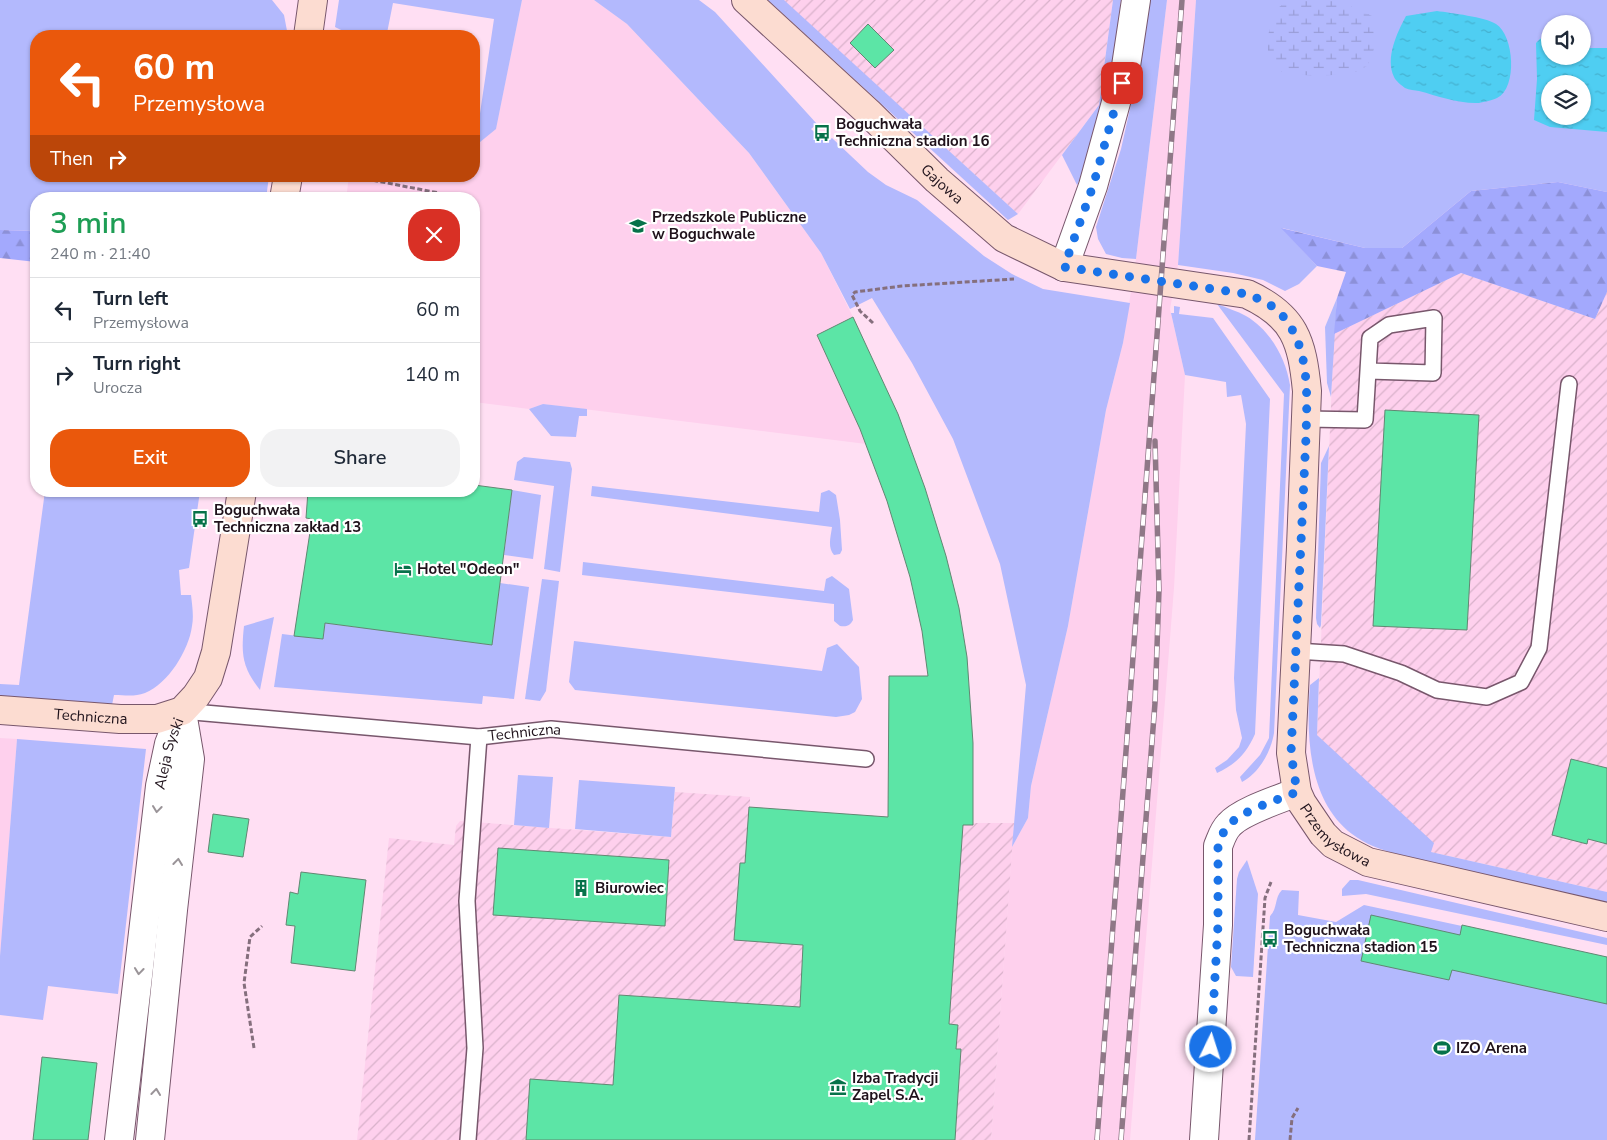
<!DOCTYPE html>
<html lang="en">
<head>
<meta charset="utf-8">
<style>
  :root { --surface:#fff; --page:#f2f2f3; --text:#1f2937; --muted:#747a83; --line:#e0e1e3; --accent:#ea580c }
  body { margin:0; font-family:"Nunito Sans",sans-serif; background:var(--page); color:var(--text); height:100vh; display:flex; flex-direction:column; font-size:19px; white-space:nowrap }
  * { box-sizing:border-box; margin:0 }
  p { font-size:16px; color:var(--muted) }
  .icon { flex:none; width:28px; height:28px; fill:none; stroke:currentColor; stroke-width:2; stroke-linecap:round; stroke-linejoin:round }
  .map { position:relative; flex:1; overflow:hidden }
  .details { position:absolute; left:30px; top:192px; width:450px; height:305px; display:flex; flex-direction:column; background:var(--surface); border-radius:20px; box-shadow:0 1px 4px #0004 }
  .details>* { flex:none }
  .guide { position:absolute; left:30px; top:30px; width:450px; height:152px; border-radius:20px; box-shadow:0 1px 4px #0004; background:#ea580c; color:#fff; overflow:hidden }
  .buttons { position:absolute; left:1541px; top:15px; display:grid; gap:10px }
  .buttons a { display:grid; place-items:center; width:50px; height:50px; border-radius:50%; background:var(--surface); box-shadow:0 1px 4px #0004; font-size:25px }
  .pin { position:absolute; display:grid; place-items:center; width:42px; height:42px; color:#fff; margin:-21px; border-radius:10px; box-shadow:0 2px 8px #0006 }
  .me { position:absolute; width:55px; margin:-28px; rotate:4deg; stroke-linejoin:round; filter:drop-shadow(0 0 4px #0008) }
  .turn { display:flex; align-items:center; gap:18px; height:105px; padding:0 20px; font-size:22px }
  .turn .icon { width:65px; height:65px; stroke-width:2.5 }
  .turn b { display:block; font-size:35px; line-height:42px }
  .then { display:flex; align-items:center; height:48px; padding:0 20px; background:#0003; gap:10px; font-size:19px }
  .round { display:grid; place-items:center; flex:none; width:52px; height:52px; border-radius:20px; background:var(--page) }
  .summary { display:flex; align-items:center; justify-content:space-between; height:85px; padding:0 20px }
  h1 { font-size:30px; font-weight:600; line-height:38px; color:#1e9e55 }
  .primary-button { display:flex; gap:10px; margin-top:auto; padding:10px 20px }
  .primary-button a { flex:1; height:58px; border-radius:20px; background:var(--accent); color:#fff; font-size:20px; font-weight:600; line-height:58px; text-align:center }
  .primary-button a+a { background:var(--page); color:var(--text) }
  ul { padding:0; list-style:none }
  li { display:flex; align-items:center; gap:15px; height:65px; padding:0 20px; border-top:1px solid var(--line) }
  li div { flex:1 }
  li b { display:block; font-size:19px }
  li em { font-style:normal }
  .map>svg:first-child { display:block }
  .built { fill:#fed0ed }
  .industrial { fill:url(#industrial-furrows) }
  .green { fill:#b3b9fd; fill-rule:evenodd }
  .forest { fill:url(#forest-firs) }
  .wetland { fill:url(#wetland-marsh) }
  .water { fill:url(#water-ripples); fill-rule:evenodd }
  .building { fill:#5ce5a6; stroke:#618772 }
  .lines { fill:none; stroke-linecap:round; stroke-linejoin:round }
  .lane-casing { stroke:#78576c; stroke-width:18 }
  .street-casing { stroke:#78576c; stroke-width:30 }
  .secondary-casing { stroke:#78576c; stroke-width:30 }
  .path { stroke:#856f7d; stroke-width:3; stroke-dasharray:5 2.5; stroke-linecap:butt }
  .lane { stroke:#fff; stroke-width:15 }
  .street { stroke:#fff; stroke-width:28 }
  .secondary { stroke:#fcdcd1; stroke-width:28 }
  .rail-casing { stroke:#8f7887; stroke-width:5.5 }
  .rail { stroke:#fff; stroke-width:4; stroke-dasharray:11; stroke-linecap:butt }
  .oneway { stroke:#9a9498 }
  .route { stroke:#1a73e8; stroke-width:9; stroke-dasharray:0 16.2 }
  .labels { text-anchor:middle; dominant-baseline:central; stroke-width:4.5; stroke-linejoin:round; paint-order:stroke }
  .poi-label { font-size:15px; font-weight:bold; fill:#1f121b; stroke:#fff; text-anchor:start }
  .street-label { font-size:15px; fill:#1f121b; stroke:#fff }
</style>
</head>
<body>
<div class="map">
<svg width="1607" height="1140" viewBox="0 0 1607 1140">
  <defs>
    <pattern id="industrial-furrows" width="10" height="10" patternUnits="userSpaceOnUse" patternTransform="scale(1.25)"><rect width="10" height="10" fill="#fed0ed"/><path d="M-1 1l2-2M0 10L10 0M9 11l2-2" fill="none" stroke="#d9b2cb"/></pattern>
    <pattern id="forest-firs" width="22" height="20" patternUnits="userSpaceOnUse" patternTransform="scale(1.25)"><rect width="22" height="20" fill="#a3a9fd"/><path d="M5 1l3.5 6h-7zM16 11l3.5 6h-7z" fill="#8c90d8"/></pattern>
    <pattern id="wetland-marsh" width="20" height="14" patternUnits="userSpaceOnUse" patternTransform="scale(1.25)"><rect width="20" height="14" fill="#b3b9fd"/><path d="M1 5h8M5 5V1M11 12h8M15 12V8" fill="none" stroke="#9a9ed8"/></pattern>
    <pattern id="water-ripples" width="26" height="14" patternUnits="userSpaceOnUse" patternTransform="scale(1.25)"><rect width="26" height="14" fill="#4fcef2"/><path d="M2 4q2-2 4 0t4 0M15 11q2-2 4 0t4 0" fill="none" stroke="#44b0cf"/></pattern>
  </defs>
  <rect width="100%" height="100%" fill="#ffdff3"/>
  <g class="built">
    <polygon points="522,0 594,0 627,24 749,153 821,253 853,317 817,335 840,382 866,444 543,404 529,409 474,402 474,199 346,199 349,176 474,176 474,147 496,128"/>
    <polygon points="1167,0 1196,0 1178,265 1170,309 1185,375 1174,588 1130,1140 991,1140 1012,847 1028,818 1031,786 1068,626 1106,410 1123,343 1136,259"/>
    <polygon points="0,738 17,739 0,956"/>
  </g>
  <g class="industrial">
    <polygon points="783,0 1113,0 1099,105 1018,214"/>
    <polygon points="1461,273 1595,319 1607,292 1607,892 1431,852 1317,735 1334,334"/>
    <polygon points="675,792 750,797 750,807 976,823 1014,823 991,1140 357,1140 389,838 454,845 456,826 460,821 671,837"/>
  </g>
  <g class="green">
    <polygon points="0,0 272,0 284,15 288,36 36,36 36,176 269,176 266,199 36,199 36,231 0,230"/>
    <path d="M 339,0 L 522,0 L 496,129 L 474,147 L 474,120 L 479,120 L 494,19 L 393,3 L 387,33 C 378,42 345,33 335,27 Z"/>
    <polygon points="594,0 699,0 715,12 817,124 811,129 826,143 832,138 868,172 886,185 917,200 984,256 1012,274 1043,289 1130,303 1123,343 1106,410 1068,626 1031,786 1028,818 1012,847 1026,685 1000,564 953,439 912,363 872,298 850,309 821,253 749,153 627,24"/>
    <polygon points="768,0 784,0 1018,214 1008,220"/>
    <polygon points="1113,0 1121,0 1111,81 1087,166 1077,185 1062,155 1099,105"/>
    <polygon points="1149,0 1167,0 1136,259 1122,258 1106,254 1098,239 1096,227 1121,149 1134,91"/>
    <path d="M 1196,0 L 1607,0 L 1607,192 L 1558,182 L 1471,191 L 1402,248 L 1365,248 L 1282,228 L 1317,266 L 1299,284 L 1285,291 L 1263,280 L 1233,273 L 1178,265 ZM 1550,24 L 1582,24 L 1582,56 L 1550,56 ZM 1550,84 L 1582,84 L 1582,116 L 1550,116 Z"/>
    <polygon points="1337,298 1331,397 1327,383 1325,327"/>
    <path d="M 1217,304 C 1227,308 1237,311 1246,316 C 1270,330 1286,358 1290,385 L 1274,733 C 1271,752 1259,773 1242,782 L 1240,777 L 1260,755 L 1269,738 L 1284,394 Z"/>
    <path d="M 1174,306 L 1180,307 L 1179,314 L 1213,318 L 1270,399 L 1255,734 C 1246,754 1236,764 1217,773 L 1215,768 L 1227,760 L 1239,747 L 1242,738 L 1236,710 L 1234,678 L 1246,424 L 1241,395 L 1227,397 L 1226,382 L 1185,375 L 1171,313 L 1174,313 Z"/>
    <polygon points="543,404 587,409 587,416 579,416 576,437 551,436 529,409"/>
    <polygon points="1329,446 1321,625 1320,628 1317,624 1316,618 1321,463"/>
    <polygon points="524,457 570,462 572,469 560,572 544,569 554,486 514,480 517,462"/>
    <path d="M 592,486 L 819,512 L 821,493 L 829,490 L 836,495 L 840,520 L 842,550 L 840,554 L 834,555 C 827,547 831,536 832,527 L 591,496 Z"/>
    <polygon points="512,490 541,495 533,559 504,555"/>
    <path d="M 45,491 L 200,491 L 189,568 L 179,570 L 181,595 L 191,595 C 192,604 194,616 192,626 C 189,650 168,684 145,693 C 134,697 125,695 114,695 L 112,705 L 0,697 L 0,684 L 19,685 Z"/>
    <path d="M 583,562 L 824,591 L 826,579 L 832,576 L 849,589 L 853,620 C 850,626 846,627 840,626 L 834,621 L 834,604 L 582,575 Z"/>
    <polygon points="542,579 559,581 546,691 540,701 525,699"/>
    <polygon points="500,583 529,587 514,699 483,696 482,704 274,687 282,634 323,639 325,623 361,628 365,602 409,634 492,645"/>
    <path d="M 274,617 L 260,690 C 242,667 241,654 244,626 Z"/>
    <polygon points="574,641 822,671 827,648 837,644 859,667 862,699 855,712 849,715 836,717 575,690 569,682"/>
    <path d="M 1319,678 L 1317,735 L 1434,843 L 1431,852 L 1607,892 L 1607,904 L 1397,854 C 1381,850 1365,844 1352,834 C 1308,801 1306,735 1310,685 Z"/>
    <polygon points="17,739 146,749 118,994 48,986 43,1020 0,1015 0,956"/>
    <polygon points="518,775 553,777 549,828 514,825"/>
    <polygon points="579,780 675,787 671,837 575,829"/>
    <polygon points="1247,860 1258,894 1253,977 1236,976 1231,967 1237,879 1239,872"/>
    <polygon points="1350,880 1358,880 1607,938 1607,945 1366,894 1342,896 1342,889"/>
    <path d="M 1282,890 L 1299,891 L 1298,915 L 1336,922 L 1364,905 L 1607,957 L 1607,1140 L 1255,1140 L 1270,916 C 1278,908 1274,898 1282,890 Z"/>
  </g>
  <g class="forest">
    <polygon points="1558,182 1607,192 1607,292 1595,319 1461,273 1334,334 1337,298 1346,272 1317,266 1281,228 1365,248 1402,248 1471,191"/>
    <polygon points="0,230 36,231 36,262 0,258"/>
  </g>
  <polygon class="wetland" points="1290,0 1329,0 1350,6 1372,16 1375,47 1367,66 1351,74 1315,76 1283,73 1268,56 1268,35 1276,9"/>
  <g class="water">
    <path d="M 1437,11 C 1451,13 1485,17 1496,24 C 1514,35 1518,88 1497,98 C 1493,100 1484,102 1479,103 C 1459,104 1438,96 1419,91 C 1415,90 1409,90 1405,88 C 1402,86 1395,80 1394,77 C 1385,58 1397,33 1406,16 Z"/>
    <path d="M 1550,35 L 1550,56 L 1582,56 L 1583,48 L 1607,48 L 1607,132 L 1550,127 L 1534,120 L 1537,79 L 1536,43 L 1540,39 ZM 1550,84 L 1582,84 L 1582,116 L 1550,116 Z"/>
  </g>
  <g class="building">
    <polygon points="868,24 894,50 875,68 850,43"/>
    <polygon points="853,317 898,414 925,488 946,556 959,608 967,657 973,743 973,825 963,825 949,1024 958,1025 956,1049 961,1049 955,1140 526,1140 530,1079 613,1085 619,995 800,1007 803,945 734,940 740,863 745,863 749,807 888,817 889,676 928,676 922,631 910,577 887,501 860,429 817,335"/>
    <polygon points="1385,410 1479,415 1467,630 1373,626"/>
    <polygon points="474,485 512,490 492,645 325,623 323,639 294,636 312,519 306,518 308,491 474,491"/>
    <polygon points="1571,759 1607,768 1607,844 1588,839 1587,844 1552,835"/>
    <polygon points="213,814 249,819 243,857 208,852"/>
    <polygon points="498,848 669,860 665,926 493,915"/>
    <polygon points="301,872 366,880 355,971 291,963 295,926 286,925 290,892 298,894"/>
    <polygon points="1371,915 1460,935 1462,925 1607,957 1607,1004 1452,970 1449,980 1361,961"/>
    <polygon points="42,1057 97,1063 88,1140 33,1140"/>
  </g>
  <g class="lines">
    <g class="lane-casing">
      <g id="lane">
        <polyline points="1306,419 1365,420 1370,338 1389,325 1434,318 1433,373 1369,371"/>
        <polyline points="1296,651 1344,654 1401,673 1437,690 1487,697 1521,682 1539,648 1569,384"/>
        <path id="s1" d="M 182,711 L 479,737 L 551,729 L 866,759"/>
        <polyline points="468,1140 475,1048 467,901 479,737"/>
      </g>
    </g>
    <g class="street-casing">
      <g id="street">
        <polyline points="1064,267 1093,186 1126,66 1136,0"/>
        <path id="s2" d="M 119,1140 L 160,786 L 169,744 L 182,711"/>
        <polyline points="150,1140 173,910 190,759 182,712"/>
        <path d="M 1204,1140 L 1218,925 L 1218,846 C 1221,839 1223,831 1229,825 C 1241,811 1280,799 1297,792"/>
      </g>
    </g>
    <g class="secondary-casing">
      <g id="secondary">
        <path id="s3" d="M 746,0 L 868,112 L 937,180 L 1004,238 L 1064,267 L 1247,294 C 1295,316 1302,341 1307,391 L 1301,547 L 1291,753 L 1297,792 L 1302,803 L 1323,834 L 1333,844 L 1368,862 L 1607,917"/>
        <polyline points="308,36 313,0"/>
        <polyline points="284,199 288,176"/>
        <path id="s4" d="M 0,710 L 120,719 L 157,719 L 182,711 L 196,696 L 208,678 L 216,652 L 242,491"/>
      </g>
    </g>
    <g class="path">
      <polyline points="351,176 439,193 438,196"/>
      <polyline points="873,323 860,311 852,295 855,292 902,286 1014,279"/>
      <polyline points="254,1048 244,983 250,937 262,926"/>
      <polyline points="1249,1140 1265,898 1271,882"/>
      <polyline points="1290,1140 1292,1118 1298,1108"/>
    </g>
    <use href="#lane" class="lane"/>
    <use href="#street" class="street"/>
    <use href="#secondary" class="secondary"/>
    <g class="rail-casing">
      <g id="rail">
        <polyline points="1097,1140 1182,0"/>
        <polyline points="1121,1140 1155,703 1159,590 1155,441"/>
      </g>
    </g>
    <use href="#rail" class="rail"/>
  </g>
  <defs><path id="oneway-chevron" d="M-2-3.5L2.5 0L-2 3.5" fill="none" stroke-width="1.6" stroke-linecap="round" stroke-linejoin="round" transform="scale(1.25)"/></defs>
  <g class="oneway">
    <use href="#oneway-chevron" transform="translate(157 809) rotate(97)"/>
    <use href="#oneway-chevron" transform="translate(178 862) rotate(-83)"/>
    <use href="#oneway-chevron" transform="translate(139 971) rotate(96)"/>
    <use href="#oneway-chevron" transform="translate(156 1092) rotate(-84)"/>
  </g>
  <g class="lines">
    <path class="route" d="M 1122,83 L 1093,186 L 1064,267 L 1247,294 C 1259,299 1272,304 1281,314 C 1311,347 1307,396 1306,437 L 1291,753 L 1297,792 C 1280,799 1241,811 1229,825 C 1223,830 1221,839 1218,846 L 1218,925 L 1211,1047"/>
  </g>
  <defs>
    <g id="bus-bare" transform="scale(1.35)"><path d="M-5-6H5V4H4V6H2V4H-2V6H-4V4H-5ZM-3.5-4V0h7V-4ZM-3.5 1.2v1.5H-2V1.2ZM2 1.2v1.5H3.5V1.2Z" fill="#07724a" stroke="#fff" stroke-width="2.5" paint-order="stroke"/></g>
    <g id="school-bare" transform="scale(1.35)"><path d="M0-5L7-2L0 1L-7-2ZM-4 1L0 2.5L4 1V4Q0 6-4 4Z" fill="#07724a" stroke="#fff" stroke-width="2.5" paint-order="stroke"/></g>
    <g id="hotel-bare" transform="scale(1.35)"><path d="M-6-4.5h1.5V1H6V5H4.5V3h-9V5H-6ZM-4 0a1.8 1.8 0 1 1 3.6 0ZM.5 0V-2.5h3Q6-2.5 6 0Z" fill="#07724a" stroke="#fff" stroke-width="2.5" paint-order="stroke"/></g>
    <g id="building-bare" transform="scale(1.35)"><path d="M-4-6H4V6H1V3H-1V6H-4ZM-2.5-4.3h1.7v1.8h-1.7ZM.8-4.3h1.7v1.8H.8ZM-2.5-1h1.7V.8h-1.7ZM.8-1h1.7V.8H.8Z" fill="#07724a" stroke="#fff" stroke-width="2.5" paint-order="stroke"/></g>
    <g id="stadium-bare" transform="scale(1.35)"><path d="M0-5a6.5 5 0 1 0 0 10a6.5 5 0 1 0 0-10ZM-3.5-1.8h7v3.6h-7Z" fill="#07724a" stroke="#fff" stroke-width="2.5" paint-order="stroke"/></g>
    <g id="museum-bare" transform="scale(1.35)"><path d="M0-6L6-3V-2H-6V-3ZM-5-1h2V3h-2ZM-1-1h2V3h-2ZM3-1h2V3H3ZM-6 4H6V6H-6Z" fill="#07724a" stroke="#fff" stroke-width="2.5" paint-order="stroke"/></g>
  </defs>
  <g fill-rule="evenodd">
    <use href="#bus-bare" x="822" y="133"/>
    <use href="#school-bare" x="638" y="226"/>
    <use href="#bus-bare" x="200" y="519"/>
    <use href="#hotel-bare" x="403" y="569"/>
    <use href="#building-bare" x="581" y="888"/>
    <use href="#bus-bare" x="1270" y="939"/>
    <use href="#stadium-bare" x="1442" y="1048"/>
    <use href="#museum-bare" x="838" y="1087"/>
  </g>
  <g class="labels">
    <g class="poi-label">
      <text x="836" y="124">Boguchwała<tspan x="836" dy="17">Techniczna stadion 16</tspan></text>
      <text x="652" y="217">Przedszkole Publiczne<tspan x="652" dy="17">w Boguchwale</tspan></text>
      <text x="214" y="510">Boguchwała<tspan x="214" dy="17">Techniczna zakład 13</tspan></text>
      <text x="417" y="569">Hotel "Odeon"</text>
      <text x="595" y="888">Biurowiec</text>
      <text x="1284" y="930">Boguchwała<tspan x="1284" dy="17">Techniczna stadion 15</tspan></text>
      <text x="1456" y="1048">IZO Arena</text>
      <text x="852" y="1078">Izba Tradycji<tspan x="852" dy="17">Zapel S.A.</tspan></text>
    </g>
    <g class="street-label">
      <text stroke="none"><textPath href="#s3" startOffset="269">Gajowa</textPath></text>
      <text stroke="none"><textPath href="#s4" startOffset="91">Techniczna</textPath></text>
      <text stroke="none"><textPath href="#s1" startOffset="344">Techniczna</textPath></text>
      <text stroke="none"><textPath href="#s2" startOffset="390">Aleja Syski</textPath></text>
      <text stroke="none"><textPath href="#s3" startOffset="1186">Przemysłowa</textPath></text>
    </g>
  </g>
</svg>
<div class="buttons">
<a><svg class="icon" aria-label="sound" viewBox="0 0 24 24"><path d="M4 9h4l5-4v14l-5-4H4zM17 9q2 3 0 6"/></svg></a>
<a><svg class="icon" aria-label="layers" viewBox="0 0 24 24"><path d="M12 4l9 5-9 5-9-5zM3 14l9 5 9-5"/></svg></a>
</div>
<div class="pin" style="left:1122px;top:83px;background:#d93025"><svg class="icon" aria-label="arrive" viewBox="0 0 24 24"><path d="M6 21V4h12l-3 4 3 4H6"/></svg></div>
<svg class="me" style="left:1211px;top:1047px" viewBox="-20 -20 40 40"><circle r="17" fill="#1a73e8" stroke="#fff" stroke-width="3"/><path d="M0-11L8 9 0 5-8 9z" fill="#fff"/></svg>
<div class="guide">
<div class="turn"><svg class="icon" aria-label="left" viewBox="0 0 24 24"><path d="M17 20v-9H6M10 6l-5 5 5 5"/></svg><div><b>60 m</b>Przemysłowa</div></div>
<div class="then">Then<svg class="icon" aria-label="right" viewBox="0 0 24 24"><path d="M7 20v-9h11M14 6l5 5-5 5"/></svg></div>
</div>
<section class="details">
<div class="summary"><div><h1>3 min</h1><p>240 m · 21:40</p></div><a class="round" style="background:#d93025;color:#fff"><svg class="icon" aria-label="close" viewBox="0 0 24 24"><path d="M6 6l12 12M18 6L6 18"/></svg></a></div>
<ul>
<li><svg class="icon" aria-label="left" viewBox="0 0 24 24"><path d="M17 20v-9H6M10 6l-5 5 5 5"/></svg><div><b>Turn left</b><p>Przemysłowa</p></div><em>60 m</em></li>
<li><svg class="icon" aria-label="right" viewBox="0 0 24 24"><path d="M7 20v-9h11M14 6l5 5-5 5"/></svg><div><b>Turn right</b><p>Urocza</p></div><em>140 m</em></li>
</ul>
<div class="primary-button"><a>Exit</a><a>Share</a></div>
</section>
</div>
</body>
</html>
